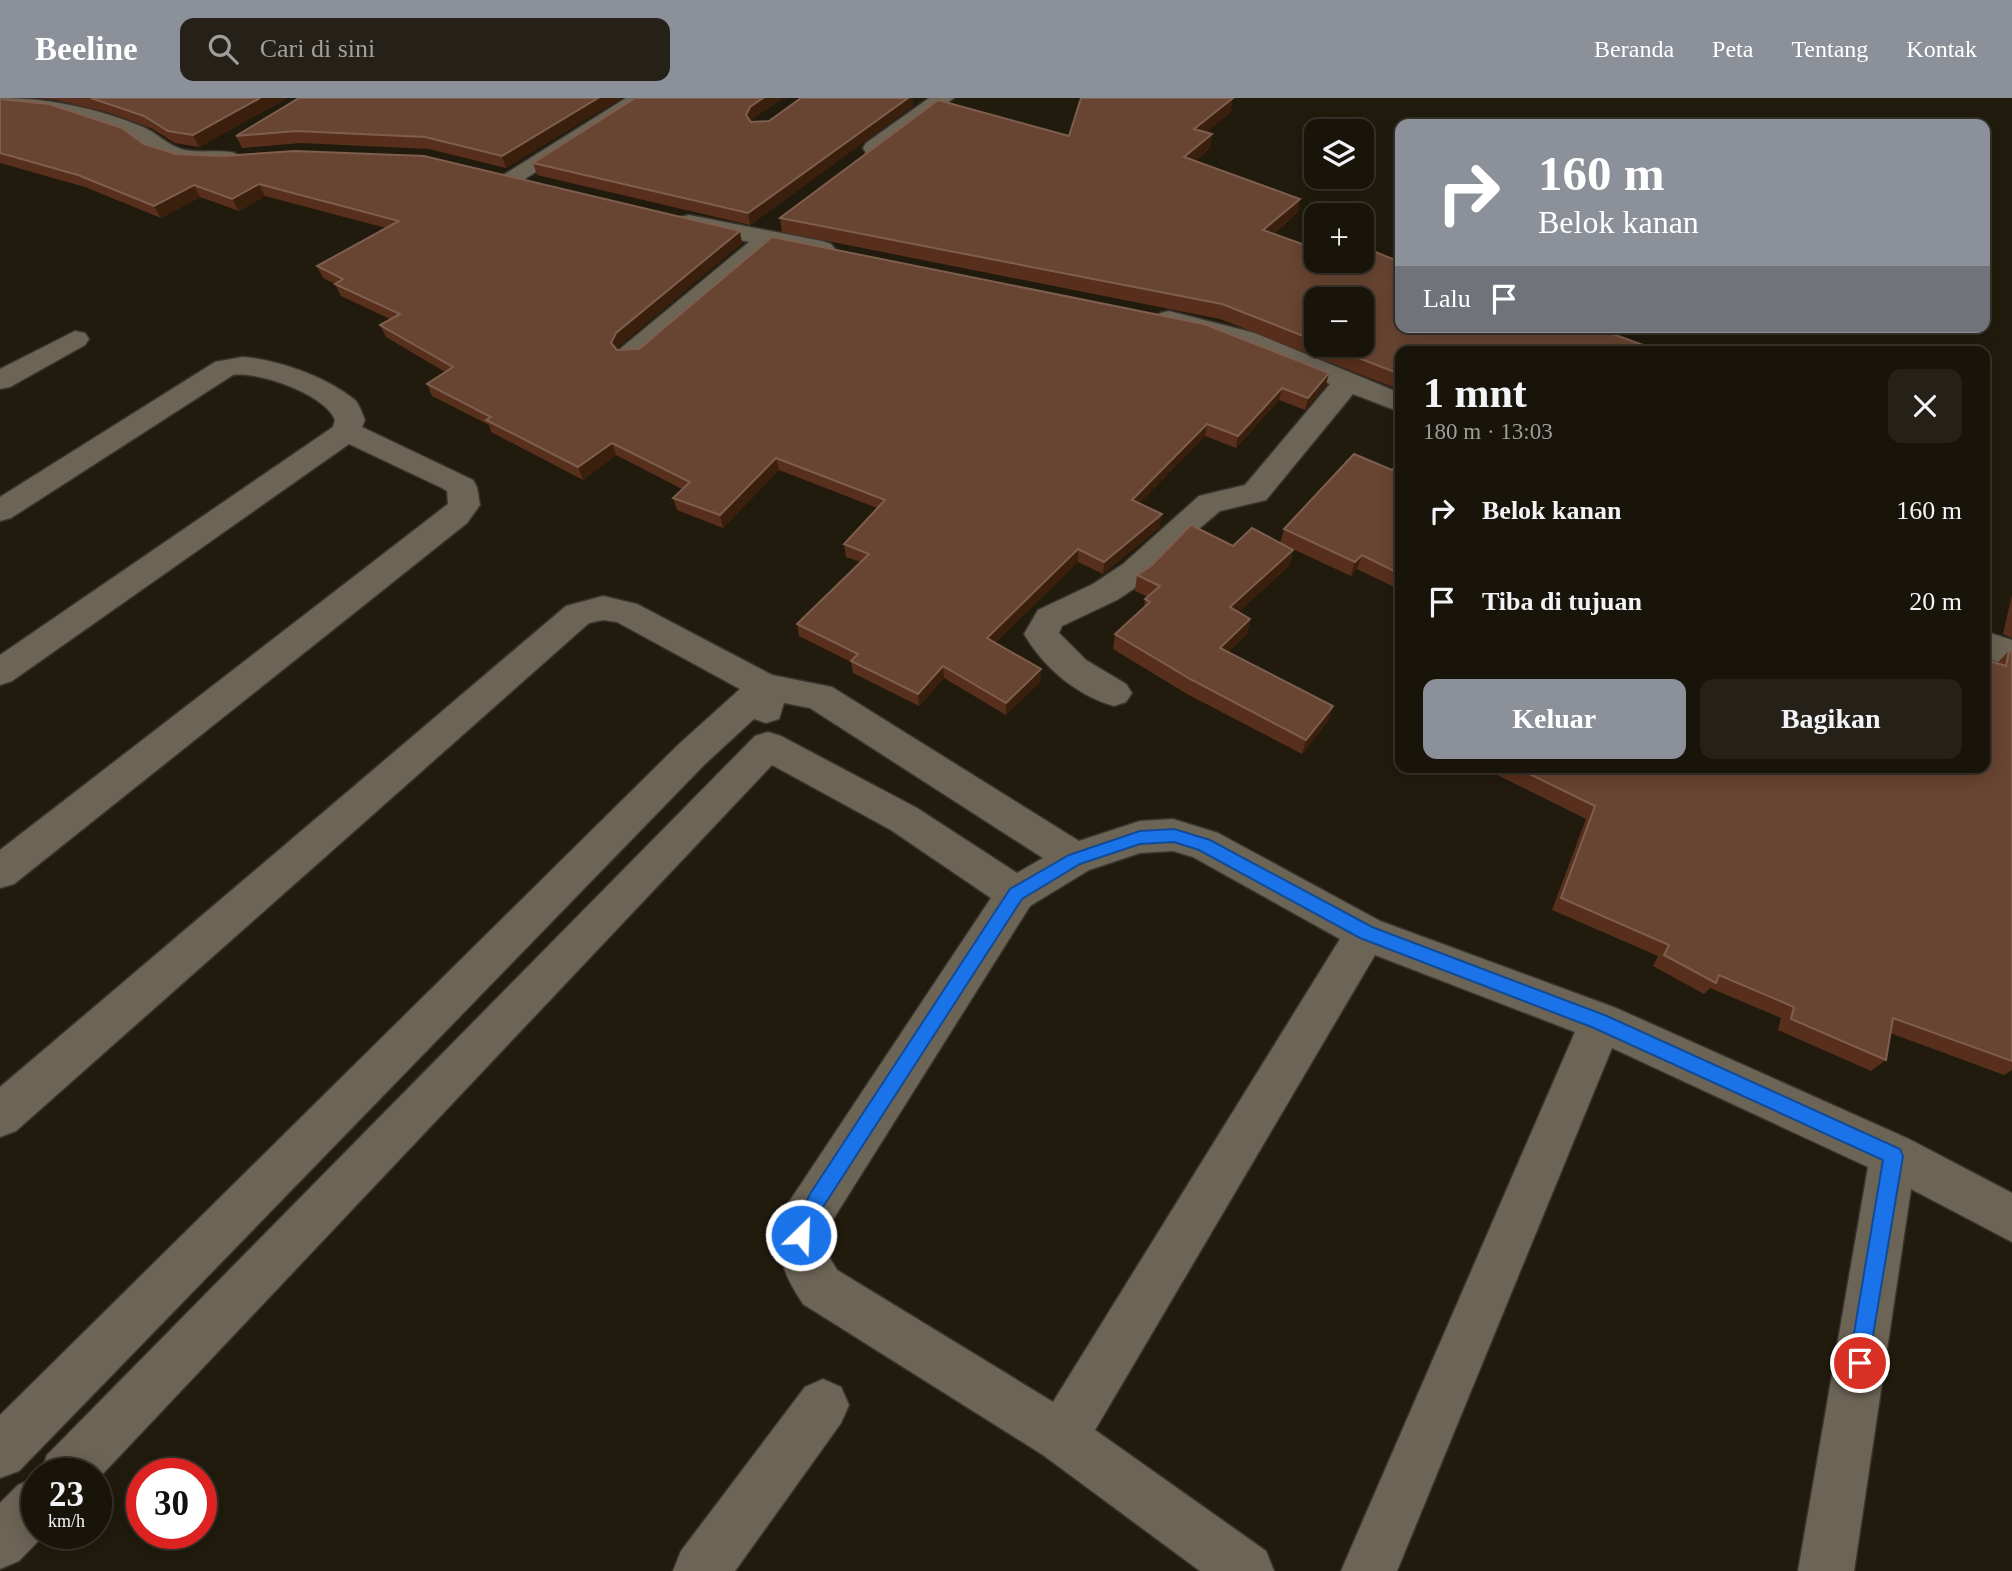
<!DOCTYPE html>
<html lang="id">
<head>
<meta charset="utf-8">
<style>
  :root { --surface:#19140a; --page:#262118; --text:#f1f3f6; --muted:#9f9e9c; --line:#37332b; --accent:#8c9099 }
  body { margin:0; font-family:Georgia,serif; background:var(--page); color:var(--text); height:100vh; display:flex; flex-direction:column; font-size:26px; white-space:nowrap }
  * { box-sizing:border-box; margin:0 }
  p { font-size:23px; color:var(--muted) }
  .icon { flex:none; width:38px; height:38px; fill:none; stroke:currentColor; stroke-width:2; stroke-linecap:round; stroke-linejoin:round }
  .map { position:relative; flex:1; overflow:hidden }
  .details { position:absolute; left:1395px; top:248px; width:595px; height:427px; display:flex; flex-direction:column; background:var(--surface); border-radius:14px; box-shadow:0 4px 18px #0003,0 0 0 2px var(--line) }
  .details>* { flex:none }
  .guide { position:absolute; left:1395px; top:21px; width:595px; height:214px; border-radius:14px; box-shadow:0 4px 18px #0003,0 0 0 2px var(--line); background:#8c9099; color:#fff; overflow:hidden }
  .buttons { position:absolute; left:1304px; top:21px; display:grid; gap:14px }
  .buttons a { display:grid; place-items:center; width:70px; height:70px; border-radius:14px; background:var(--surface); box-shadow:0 4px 18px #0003,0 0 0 2px var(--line); font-size:35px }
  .speed { position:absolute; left:21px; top:1360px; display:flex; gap:14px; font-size:35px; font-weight:700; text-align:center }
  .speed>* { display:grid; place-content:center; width:91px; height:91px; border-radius:50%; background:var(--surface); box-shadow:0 4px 18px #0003,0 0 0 2px var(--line); line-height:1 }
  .speed small { font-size:18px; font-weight:400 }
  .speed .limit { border:10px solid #d22; background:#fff; color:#111 }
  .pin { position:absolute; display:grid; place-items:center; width:60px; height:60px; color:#fff; margin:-30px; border:4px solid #fff; border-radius:50%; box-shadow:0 2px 7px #0007 }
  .me { position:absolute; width:77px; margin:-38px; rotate:24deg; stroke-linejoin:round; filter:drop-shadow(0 0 5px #0008) }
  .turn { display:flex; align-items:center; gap:24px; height:147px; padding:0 28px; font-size:32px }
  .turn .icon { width:91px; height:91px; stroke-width:2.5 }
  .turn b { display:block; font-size:49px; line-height:60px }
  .then { display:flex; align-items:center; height:66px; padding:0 28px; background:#0003; gap:14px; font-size:26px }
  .round { display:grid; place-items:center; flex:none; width:74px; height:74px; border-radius:14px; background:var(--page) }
  .headline { display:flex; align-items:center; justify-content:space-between; height:119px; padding:0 28px }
  h1 { font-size:42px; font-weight:700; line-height:52px }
  .primary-button { display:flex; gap:14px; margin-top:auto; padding:14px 28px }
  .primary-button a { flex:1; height:80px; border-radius:14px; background:var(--accent); color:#fff; font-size:28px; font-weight:700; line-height:80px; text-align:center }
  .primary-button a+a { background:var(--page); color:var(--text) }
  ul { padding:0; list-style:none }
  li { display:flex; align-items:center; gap:21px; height:91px; padding:0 28px }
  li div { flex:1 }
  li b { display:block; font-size:26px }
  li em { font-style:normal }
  header { display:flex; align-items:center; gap:42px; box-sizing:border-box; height:98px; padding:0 35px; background:var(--accent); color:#fff }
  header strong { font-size:33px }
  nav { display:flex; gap:38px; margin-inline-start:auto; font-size:24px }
  .search { width:490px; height:63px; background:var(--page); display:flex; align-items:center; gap:18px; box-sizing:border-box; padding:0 24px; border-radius:14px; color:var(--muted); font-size:26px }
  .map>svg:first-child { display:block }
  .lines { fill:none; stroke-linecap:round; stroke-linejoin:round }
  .street-casing { stroke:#39342e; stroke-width:3 }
  .street { fill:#6c6455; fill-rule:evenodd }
  .wall { fill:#582f1c; fill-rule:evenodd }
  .shaded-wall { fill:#3b1f0d }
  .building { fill:#684432; stroke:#7e5e4e; stroke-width:2 }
  .route { fill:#1a73e8; stroke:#114b97; stroke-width:2 }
</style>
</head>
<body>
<header>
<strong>Beeline</strong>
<div class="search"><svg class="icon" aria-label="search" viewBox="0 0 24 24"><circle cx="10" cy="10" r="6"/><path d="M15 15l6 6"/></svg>Cari di sini</div>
<nav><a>Beranda</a><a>Peta</a><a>Tentang</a><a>Kontak</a></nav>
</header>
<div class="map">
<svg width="2012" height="1473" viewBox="0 0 2012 1473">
  <rect width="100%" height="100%" fill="#211b0d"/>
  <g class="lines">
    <g class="street-casing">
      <g id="street">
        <path d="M 0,0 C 50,0 97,10 143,29 C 157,35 166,46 181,51 C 198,56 218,51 235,55 L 239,60 L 235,65 L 227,67 L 175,64 L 152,56 L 130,40 L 57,15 L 0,12 Z"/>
        <polygon points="626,0 652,0 517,86 501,86 497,81"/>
        <polygon points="929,0 954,0 882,55 866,55 863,50 866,45"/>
        <polygon points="689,117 822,143 831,146 835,151 831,156 822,159 773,149 641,262 621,262 617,256 621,250 749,144 680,129 677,124 680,119"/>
        <path d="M 1169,213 L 1255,235 L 1400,295 L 1400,314 L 1353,296 L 1266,402 L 1220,413 L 1188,440 L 1147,482 L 1117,502 L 1062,528 L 1059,535 L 1086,562 L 1126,586 L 1132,595 L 1126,604 L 1114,608 C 1076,597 1044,570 1024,536 L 1038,512 L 1093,486 L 1123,466 L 1199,398 L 1245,387 L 1330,286 L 1235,247 L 1160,227 L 1156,221 L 1160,215 Z"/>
        <polygon points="75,233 85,235 89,241 85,247 10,289 0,291 0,271"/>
        <path d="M 242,259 C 277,261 327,279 355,302 C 360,307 362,316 365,322 L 362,329 L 473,382 L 477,389 L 480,407 L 467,425 L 14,786 L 0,790 L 0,752 L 448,406 L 447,393 L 442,390 L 349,346 L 12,583 L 0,587 L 0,557 L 333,329 L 335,322 C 326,297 259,273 233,277 L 11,420 L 0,423 L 0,399 L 215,264 Z"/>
        <path d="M 603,498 L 637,506 L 772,577 L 832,589 L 1079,743 L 1140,723 L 1173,721 L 1218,735 L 1380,823 L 1616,910 L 1909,1041 L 2012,1095 L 2012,1144 L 1911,1091 L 1854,1473 L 1798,1473 L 1868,1069 L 1612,950 L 1397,1473 L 1341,1473 L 1575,934 L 1375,857 L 1095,1332 L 1266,1453 L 1274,1473 L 1200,1473 L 1043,1357 L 803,1206 C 779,1170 772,1145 789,1104 L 991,800 L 891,732 L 772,667 L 96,1383 L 96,1376 L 40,1376 L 47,1357 L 755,638 L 768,634 L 781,638 L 917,710 L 1017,775 L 1043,760 L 810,610 L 784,605 L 779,621 L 766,625 L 754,621 L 705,666 L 19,1373 L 0,1380 L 0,1317 L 679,646 L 740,591 L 617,524 L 603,522 L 589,525 L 16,1033 L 0,1039 L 0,989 L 566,508 ZM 1173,753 L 1193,759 L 1340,841 L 1053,1304 L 837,1172 L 828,1157 L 827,1131 L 1030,808 L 1089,772 L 1140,755 Z"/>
        <polygon points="1984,533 2012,542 2012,569 1984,559"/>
        <polygon points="823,1281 841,1289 849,1307 841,1325 735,1473 673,1473 681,1453 805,1289"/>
        <polygon points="37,1379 37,1435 46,1435 19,1463 0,1471 0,1405 18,1387"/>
      </g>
    </g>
    <use href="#street" class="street"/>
  </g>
  <g class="wall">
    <polygon points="35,0 287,0 199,49 175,45 151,30 107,14 56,2"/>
    <polygon points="299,0 621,0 506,70 429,51 301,45 242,50 236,38"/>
    <polygon points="635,0 783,0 752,21 751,24 769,23 913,8 750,127 537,77 533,65"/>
    <polygon points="0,1 176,56 742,145 619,248 617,252 1326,287 1305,312 1279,302 1236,350 1205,338 1139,405 1160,429 1103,476 1078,464 995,545 1041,583 1006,617 944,580 919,608 853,575 851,564 799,538 797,526 861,464 846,459 844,446 877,410 779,372 723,430 677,412 673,400 682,391 616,357 583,382 491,334 489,327 432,298 427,286 445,274 386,239 380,227 390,221 341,198 335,186 323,180 317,168 386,130 265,98 239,113 200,99 161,120 85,89 0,65"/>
    <path d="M 1231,14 L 1205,34 L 1210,50 L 1195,63 L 1298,114 L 1273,136 L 1400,229 L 1608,229 L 1606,233 L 1400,254 L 1400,292 L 1220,221 L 782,134 L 780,120 L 1069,38 ZM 1316,201 L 1362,247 L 1316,247 Z"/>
    <polygon points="1400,363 1400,492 1357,471 1351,478 1280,445 1284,431 1392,372"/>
    <polygon points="1233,448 1293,452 1289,468 1238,514 1250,521 1247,536 1228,554 1333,608 1328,623 1302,656 1187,596 1113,551 1115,536 1144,510 1145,501 1148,499 1135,493 1137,477"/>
    <polygon points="2012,497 2012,540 2003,536"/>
    <polygon points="2009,553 2012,553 2012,972 2004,977 1890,935 1886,962 1871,973 1778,932 1781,920 1710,890 1704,896 1653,868 1658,858 1552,812 1586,721 1483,670 1984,670 1997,565"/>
  </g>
  <g class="shaded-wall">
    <polygon points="260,0 287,0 199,49 193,37"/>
    <polygon points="598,0 621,0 506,70 502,58"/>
    <polygon points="763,0 783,0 752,21 748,29 746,17 750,9"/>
    <polygon points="908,0 913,0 913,8 750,127 748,115"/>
    <polygon points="1233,0 1231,14 1193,45 1194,31"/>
    <polygon points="1212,36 1210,50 1183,73 1184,59"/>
    <polygon points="259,86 265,98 239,113 232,101"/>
    <polygon points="194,87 200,99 161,120 154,108"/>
    <polygon points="1300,101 1298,114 1260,146 1263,132"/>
    <polygon points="740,133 742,145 619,248 615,257 611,245 616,235"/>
    <polygon points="1329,275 1326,287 1305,312 1308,300"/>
    <polygon points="1282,290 1279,302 1236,350 1238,338"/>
    <polygon points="1207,326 1205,338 1131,414 1132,402"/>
    <polygon points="612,345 616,357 583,382 578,369"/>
    <polygon points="776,360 779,372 723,430 720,417"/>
    <polygon points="1162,416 1160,429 1103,476 1104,464"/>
    <polygon points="1078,451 1078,464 988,552 987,540"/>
    <polygon points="1293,452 1289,468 1227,525 1230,509"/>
    <polygon points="1362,457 1357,471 1351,478 1355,464"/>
    <polygon points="1250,521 1247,536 1217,565 1220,550"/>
    <polygon points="943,568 944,580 919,608 918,596"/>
    <polygon points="1041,571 1041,583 1006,617 1006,605"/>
    <polygon points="1333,608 1328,623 1302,656 1306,642"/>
  </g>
  <g class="building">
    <polygon points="91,0 260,0 193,37 168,33 144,18"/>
    <polygon points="299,0 598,0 502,58 425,39 296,33 236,38"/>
    <polygon points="635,0 763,0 750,9 746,17 751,24 769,23 801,0 908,0 748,115 533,65"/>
    <polygon points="1081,0 1233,0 1194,31 1212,36 1184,59 1300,101 1263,132 1316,151 1316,163 1362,163 1362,155 1368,151 1400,164 1400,229 1605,229 1602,232 1662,254 1400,254 1400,276 1325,247 1362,247 1362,201 1316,201 1316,243 1222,206 780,120 938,2 1069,38"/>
    <polygon points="0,1 49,6 122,30 144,46 176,56 221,58 295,53 424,58 740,133 616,235 611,245 617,252 639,251 772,139 1204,226 1329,275 1308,300 1282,290 1238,338 1207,326 1132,402 1162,416 1104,464 1078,451 987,540 1041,571 1006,605 943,568 918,596 851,563 858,556 797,526 869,456 844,446 885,402 776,360 720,417 673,400 690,384 612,345 578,369 486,322 491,319 427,286 453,269 380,227 400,216 335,186 343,181 317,168 399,123 259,86 232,101 194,87 154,108 78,77 0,55"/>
    <polygon points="1354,356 1392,372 1400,363 1400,476 1362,457 1355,464 1284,431"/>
    <polygon points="1191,427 1233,448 1252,430 1293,452 1230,509 1250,521 1220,550 1333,608 1306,642 1190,581 1115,536 1150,504 1145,501 1160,488 1137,477 1151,468"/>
    <polygon points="2009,553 2012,553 2012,963 1893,920 1886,962 1791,921 1794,909 1719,877 1716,885 1664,857 1669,847 1561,800 1595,708 1517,670 1984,670 1984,561 2006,568"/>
  </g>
  <polygon class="route" points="1174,731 1210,742 1372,829 1607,918 1900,1051 1903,1058 1867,1273 1860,1276 1852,1273 1849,1265 1883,1062 1594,930 1360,840 1199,752 1174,744 1140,746 1080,766 1022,801 823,1109 808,1144 801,1147 794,1144 791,1137 810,1096 1010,791 1069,757 1140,733"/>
</svg>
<div class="buttons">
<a><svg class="icon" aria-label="layers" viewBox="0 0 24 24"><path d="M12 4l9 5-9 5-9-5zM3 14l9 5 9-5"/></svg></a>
<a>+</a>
<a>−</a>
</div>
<div class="speed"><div>23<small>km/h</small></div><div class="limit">30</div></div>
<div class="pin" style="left:1860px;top:1265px;background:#d93025"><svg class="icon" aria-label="arrive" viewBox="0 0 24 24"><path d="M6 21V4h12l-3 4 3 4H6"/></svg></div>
<svg class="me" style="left:801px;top:1137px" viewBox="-20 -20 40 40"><circle r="17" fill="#1a73e8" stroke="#fff" stroke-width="3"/><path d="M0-11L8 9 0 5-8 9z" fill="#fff"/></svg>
<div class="guide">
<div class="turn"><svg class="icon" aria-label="right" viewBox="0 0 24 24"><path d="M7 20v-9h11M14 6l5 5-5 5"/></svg><div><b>160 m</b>Belok kanan</div></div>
<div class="then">Lalu<svg class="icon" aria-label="arrive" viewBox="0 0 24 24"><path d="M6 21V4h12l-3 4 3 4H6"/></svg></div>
</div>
<section class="details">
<div class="headline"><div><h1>1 mnt</h1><p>180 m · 13:03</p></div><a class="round"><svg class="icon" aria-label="close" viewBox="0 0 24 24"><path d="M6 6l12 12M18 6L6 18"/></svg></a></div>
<ul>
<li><svg class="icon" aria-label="right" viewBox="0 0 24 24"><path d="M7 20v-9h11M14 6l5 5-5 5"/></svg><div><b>Belok kanan</b></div><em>160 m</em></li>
<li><svg class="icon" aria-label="arrive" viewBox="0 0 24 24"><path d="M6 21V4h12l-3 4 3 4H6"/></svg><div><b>Tiba di tujuan</b></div><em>20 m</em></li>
</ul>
<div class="primary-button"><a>Keluar</a><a>Bagikan</a></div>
</section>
</div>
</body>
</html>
